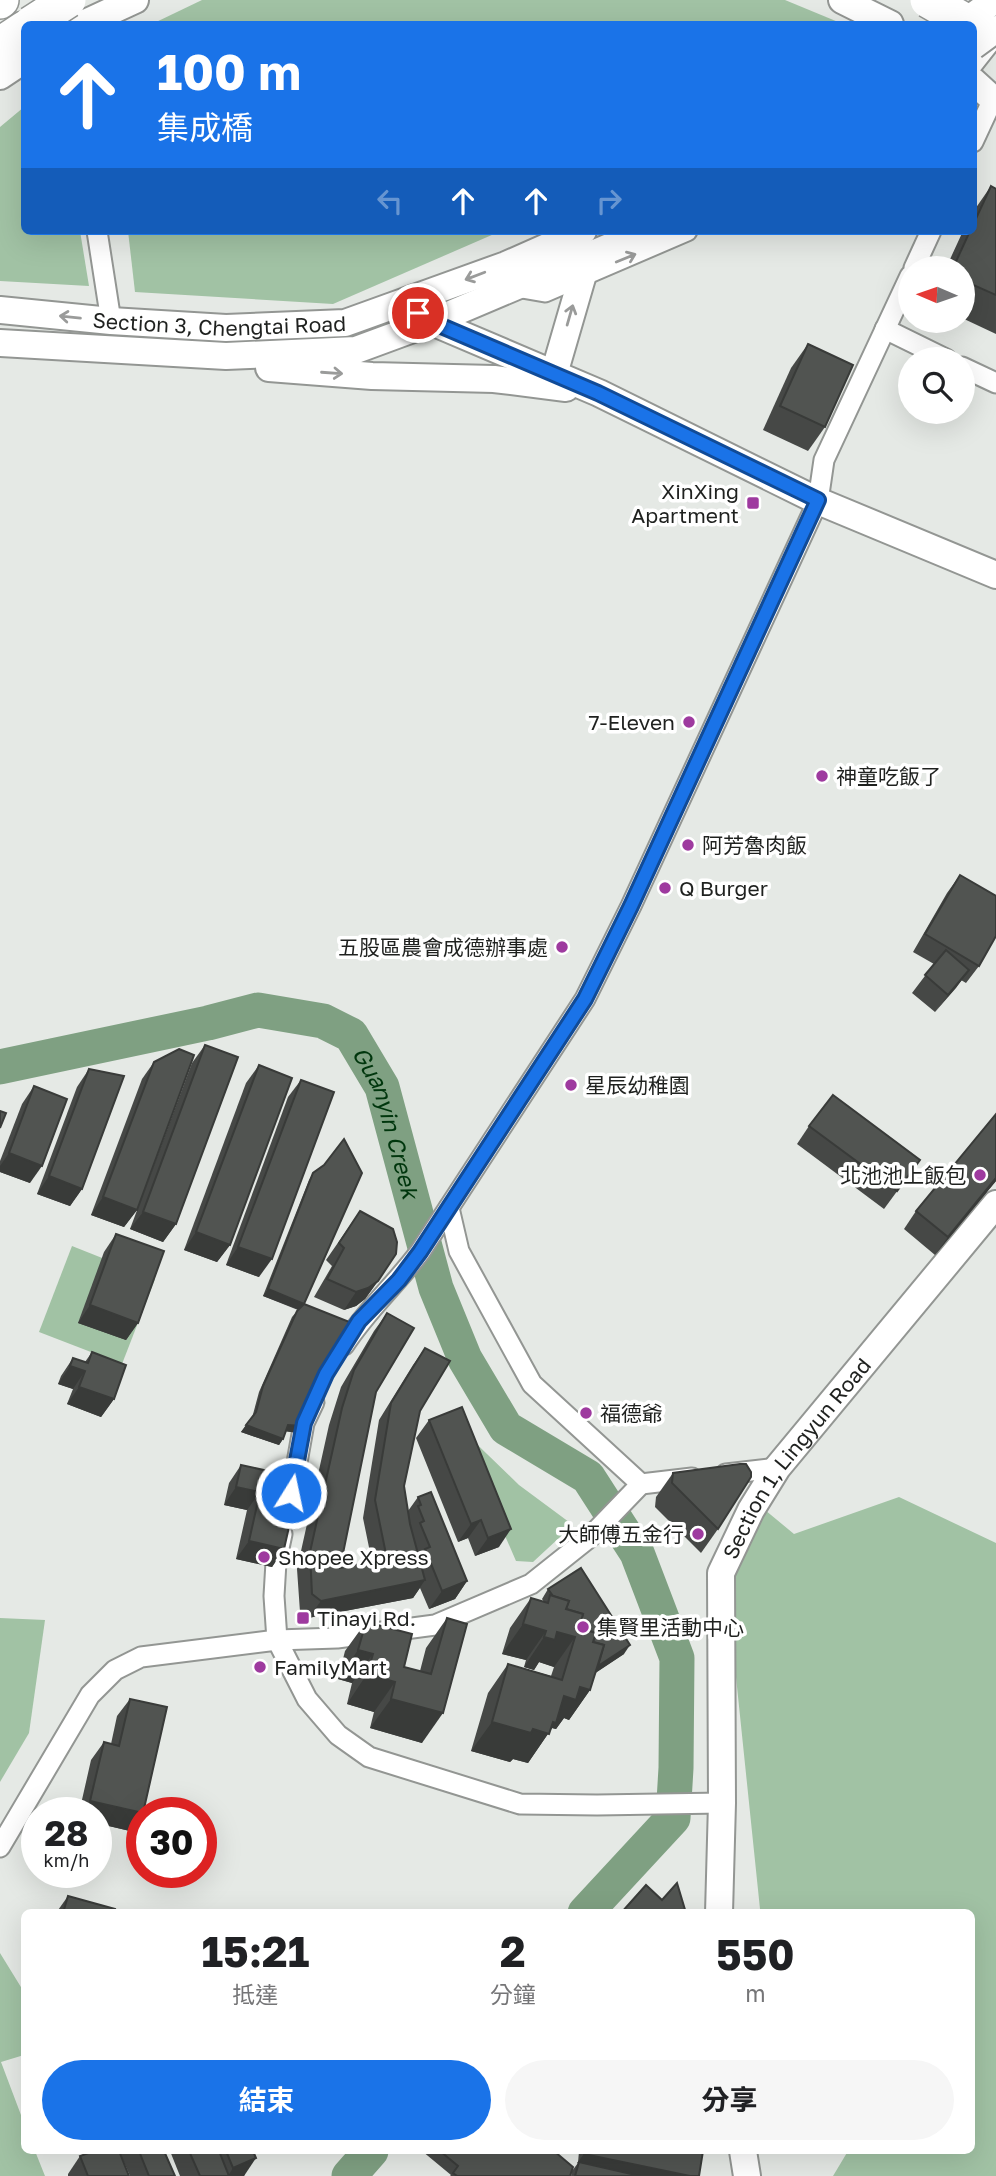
<!DOCTYPE html>
<html lang="zh-TW">
<head>
<meta charset="utf-8">
<style>
  :root { --surface:#fff; --page:#f6f6f6; --text:#202124; --muted:#757577; --accent:#1a73e8 }
  body { margin:0; font-family:"Golos Text","Noto Sans TC",sans-serif; background:var(--page); color:var(--text); height:100vh; display:flex; flex-direction:column; font-size:26px; white-space:nowrap }
  * { box-sizing:border-box; margin:0 }
  p { font-size:23px; color:var(--muted) }
  .icon { flex:none; width:38px; height:38px; fill:none; stroke:currentColor; stroke-width:2; stroke-linecap:round; stroke-linejoin:round }
  .map { position:relative; flex:1; overflow:hidden }
  .panel { position:absolute; left:21px; top:1909px; width:954px; height:245px; display:flex; flex-direction:column; background:var(--surface); border-radius:10px; box-shadow:0 7px 28px #0002 }
  .panel>* { flex:none }
  .banner { position:absolute; left:21px; top:21px; width:956px; height:214px; border-radius:10px; box-shadow:0 7px 28px #0002; background:#1a73e8; color:#fff; overflow:hidden }
  .needle { width:46px; rotate:272deg }
  .tools { position:absolute; left:898px; top:256px; display:grid; gap:14px }
  .tools a { display:grid; place-items:center; width:77px; height:77px; border-radius:50%; background:var(--surface); box-shadow:0 7px 28px #0002; font-size:35px }
  .speed { position:absolute; left:21px; top:1797px; display:flex; gap:14px; font-size:35px; font-weight:700; text-align:center }
  .speed>* { display:grid; place-content:center; width:91px; height:91px; border-radius:50%; background:var(--surface); box-shadow:0 7px 28px #0002; line-height:1 }
  .speed small { font-size:18px; font-weight:400 }
  .speed .limit { border:10px solid #d22; background:#fff; color:#111 }
  .pin { position:absolute; display:grid; place-items:center; width:60px; height:60px; color:#fff; margin:-30px; border:4px solid #fff; border-radius:50%; box-shadow:0 2px 7px #0007 }
  .me { position:absolute; width:77px; margin:-38px; rotate:10deg; stroke-linejoin:round; filter:drop-shadow(0 0 5px #0008) }
  .turn { display:flex; align-items:center; gap:24px; height:147px; padding:0 21px; font-size:32px }
  .turn .icon { width:91px; height:91px; stroke-width:2.5 }
  .turn b { display:block; font-size:49px; line-height:60px }
  .lanes { display:flex; align-items:center; height:66px; padding:0 21px; background:#0003; justify-content:center; gap:35px; direction:ltr }
  .lanes .off { opacity:.35 }
  .eta { display:flex; justify-content:space-evenly; align-items:center; height:119px; text-align:center }
  .eta b { font-size:42px; font-weight:700; line-height:49px }
  .cta { display:flex; gap:14px; margin-top:auto; padding:14px 21px }
  .cta a { flex:1; height:80px; border-radius:42px; background:var(--accent); color:#fff; font-size:28px; font-weight:700; line-height:80px; text-align:center }
  .cta a+a { background:var(--page); color:var(--text) }
  .map>svg:first-child { display:block }
  .green { fill:#a1c2a4 }
  .water { fill:#7fa082 }
  .lines { fill:none; stroke-linecap:round; stroke-linejoin:round }
  .river { stroke:#7fa082; stroke-width:35 }
  .street-casing { stroke:#939693; stroke-width:23 }
  .secondary-casing { stroke:#939693; stroke-width:30 }
  .highway-casing { stroke:#939693; stroke-width:38 }
  .street { stroke:#fff; stroke-width:19 }
  .secondary { stroke:#fff; stroke-width:26 }
  .highway { stroke:#fff; stroke-width:35 }
  .secondary-bridge-casing { stroke:#939693; stroke-width:30; stroke-linecap:butt }
  .highway-bridge-casing { stroke:#939693; stroke-width:38; stroke-linecap:butt }
  .secondary-bridge { stroke:#fff; stroke-width:26 }
  .highway-bridge { stroke:#fff; stroke-width:35 }
  .wall { fill:#464846 }
  .shaded-wall { fill:#393b39 }
  .building { fill:#515451; stroke:#393b39; stroke-width:2 }
  .oneway { stroke:#9a9b9a }
  .route-casing { stroke:#114b97; stroke-width:18 }
  .route { stroke:#1a73e8; stroke-width:12 }
  .poi-dot { fill:#9e3a9f; stroke:#fff; stroke-width:2.5 }
  .labels { text-anchor:middle; dominant-baseline:central; stroke-width:7; stroke-linejoin:round; paint-order:stroke }
  .street-label { font-size:21px; fill:#1f211f; stroke:#fff }
  .poi-label { font-size:21px; fill:#1f211f; stroke:#fff; text-anchor:start }
  .water-label { font-size:23px; font-style:italic; fill:#00360d; stroke:#fff }
</style>
</head>
<body>
<div class="map">
<svg width="996" height="2176" viewBox="0 0 996 2176">
  <rect width="100%" height="100%" fill="#e5e9e5"/>
  <g class="green">
    <polygon points="202,0 785,0 843,24 152,24"/>
    <polygon points="24,107 24,231 80,231 89,286 0,281 0,127"/>
    <polygon points="128,231 501,231 333,304 135,292"/>
    <polygon points="72,1246 155,1279 122,1364 39,1332"/>
    <polygon points="457,1425 519,1485 573,1525 533,1562 516,1561"/>
    <polygon points="899,1497 996,1543 996,2176 833,2176 848,2151 971,2151 971,1913 765,1913 760,1909 727,1590 765,1510 794,1534"/>
    <polygon points="0,1618 45,1620 29,1733 0,1782"/>
    <polygon points="0,1953 24,1992 24,2055 1,2062 24,2123 24,2151 35,2151 45,2176 0,2176"/>
  </g>
  <polygon class="water" points="54,1049 63,1061 0,1070 0,1060"/>
  <g class="lines">
    <g class="river">
      <path id="s1" d="M 0,1067 L 208,1023 L 258,1010 L 323,1021 L 351,1035 L 382,1087 L 436,1288 L 465,1359 L 506,1428 L 588,1477 L 637,1553 L 677,1658 L 676,1768 L 673,1818 L 585,1913"/>
      <polyline points="349,2176 371,2151"/>
    </g>
    <g class="street-casing">
      <g id="street">
        <polyline points="973,64 988,45"/>
        <polyline points="973,142 993,99"/>
        <polyline points="97,231 111,321"/>
        <polyline points="914,268 931,231"/>
        <polyline points="516,287 545,292 687,231"/>
        <polyline points="885,329 946,359"/>
        <polyline points="962,367 996,383"/>
        <polyline points="449,1208 459,1251 532,1384 641,1484"/>
        <path d="M 344,1345 C 366,1311 396,1284 420,1252 L 585,999 L 631,906 L 818,501 L 824,460 L 910,276"/>
        <polyline points="726,1474 777,1468"/>
        <polyline points="641,1484 692,1478"/>
        <polyline points="290,1502 304,1423 314,1402"/>
        <polyline points="282,1534 276,1562 274,1596 277,1640 307,1699 338,1735 369,1757 520,1804 597,1805 722,1803"/>
        <polyline points="0,1847 90,1695 115,1670 141,1657 277,1640 337,1638 435,1625 531,1584 590,1537 641,1484"/>
      </g>
    </g>
    <g class="secondary-casing">
      <g id="secondary">
        <polyline points="842,0 890,24"/>
        <polyline points="83,24 135,0"/>
        <polyline points="0,76 24,60"/>
        <polyline points="973,81 996,102"/>
        <polyline points="404,303 432,322 599,393 818,501 996,575"/>
        <path id="s2" d="M 0,310 L 111,321 L 226,328 L 345,323 L 506,265 L 583,231"/>
        <polyline points="0,343 226,356 356,350 432,322 647,231"/>
        <polyline points="269,368 372,376 494,379 566,388"/>
        <polyline points="554,374 588,257"/>
        <path id="s3" d="M 719,1913 L 722,1803 L 721,1573 L 751,1510 L 777,1468 L 996,1204"/>
        <polyline points="743,2151 747,2176"/>
      </g>
    </g>
    <g class="highway-casing">
      <g id="highway">
        <polyline points="0,1 1,0"/>
        <polyline points="0,45 24,29"/>
      </g>
    </g>
    <use href="#street" class="street"/>
    <use href="#secondary" class="secondary"/>
    <use href="#highway" class="highway"/>
    <g class="secondary-bridge-casing">
      <g id="secondary-bridge">
        <polyline points="962,24 995,0"/>
        <polyline points="973,46 996,29"/>
      </g>
    </g>
    <g class="highway-bridge-casing">
      <g id="highway-bridge">
        <polyline points="928,0 970,24"/>
        <polyline points="31,24 68,0"/>
      </g>
    </g>
    <use href="#secondary-bridge" class="secondary-bridge"/>
    <use href="#highway-bridge" class="highway-bridge"/>
  </g>
  <g class="wall">
    <polygon points="991,186 996,189 996,334 962,318 962,268 946,268 963,231 973,231 973,212"/>
    <polygon points="808,344 825,427 808,451 763,430 791,368"/>
    <polygon points="960,875 979,966 966,983 961,980 935,1012 912,993 934,964 913,952 947,893"/>
    <polygon points="205,1045 176,1224 163,1242 130,1229 192,1063"/>
    <polygon points="154,1062 137,1210 124,1227 91,1215 142,1079"/>
    <polygon points="259,1065 230,1245 217,1262 184,1250 246,1083"/>
    <polygon points="89,1069 82,1189 70,1206 37,1194 77,1087"/>
    <polygon points="301,1080 259,1277 226,1265 288,1097"/>
    <polygon points="34,1086 30,1183 0,1172 0,1161 22,1104"/>
    <polygon points="996,1114 996,1181 935,1255 904,1229 916,1211"/>
    <polygon points="809,1126 920,1160 884,1209 797,1144"/>
    <polygon points="313,1173 304,1304 303,1426 298,1433 286,1431 283,1439 279,1445 241,1432 252,1418 259,1392 292,1317 298,1310 263,1296 309,1180"/>
    <polygon points="360,1211 378,1281 365,1299 356,1306 344,1310 314,1297 332,1266 326,1260"/>
    <polygon points="116,1234 138,1323 126,1340 78,1323 104,1252"/>
    <polygon points="387,1313 376,1392 340,1568 372,1562 363,1518 379,1420 413,1365 425,1348 420,1411 404,1486 408,1511 418,1497 467,1581 455,1599 429,1609 420,1588 413,1598 308,1618 300,1612 297,1569 329,1425 341,1387 374,1331"/>
    <polygon points="92,1352 114,1399 101,1417 67,1404 73,1389 58,1384 61,1376 73,1358 85,1362"/>
    <polygon points="429,1420 499,1547 475,1556 468,1538 458,1542 416,1438"/>
    <polygon points="241,1465 300,1478 284,1549 272,1567 236,1559 247,1510 224,1505 229,1483"/>
    <polygon points="673,1473 718,1529 701,1553 655,1507 656,1497"/>
    <polygon points="548,1589 624,1654 595,1673 590,1690 569,1720 564,1718 556,1729 552,1728 528,1763 513,1759 510,1762 471,1751 488,1693 508,1664 551,1676 554,1667 539,1662 534,1670 524,1667 526,1660 502,1654 510,1628 531,1598 544,1602 542,1599"/>
    <polygon points="447,1618 422,1743 370,1728 374,1712 347,1704 352,1683 338,1679 345,1651 366,1622 404,1667 420,1671 426,1648"/>
    <polygon points="130,1699 130,1831 96,1823 96,1813 79,1813 91,1760 104,1742 111,1744 117,1716"/>
    <polygon points="68,1896 114,1913 56,1913"/>
    <polygon points="119,2151 164,2151 175,2176 130,2176"/>
    <polygon points="170,2151 253,2151 244,2176 180,2176"/>
    <polygon points="422,2151 554,2151 570,2176 450,2176 451,2175"/>
    <polygon points="579,2151 703,2151 699,2176 571,2176 572,2171 578,2163"/>
    <polygon points="80,2156 129,2176 68,2176 68,2174"/>
  </g>
  <g class="shaded-wall">
    <polygon points="969,970 956,988 935,1012 948,995"/>
    <polygon points="9,1153 42,1166 30,1183 0,1172 0,1166"/>
    <polygon points="49,1176 82,1189 70,1206 37,1194"/>
    <polygon points="996,1178 996,1181 935,1255 948,1237"/>
    <polygon points="103,1197 137,1210 124,1227 91,1215"/>
    <polygon points="143,1212 176,1224 163,1242 130,1229"/>
    <polygon points="196,1232 230,1245 217,1262 184,1250"/>
    <polygon points="238,1247 272,1259 259,1277 226,1265"/>
    <polygon points="378,1281 365,1299 356,1306 344,1310 356,1292"/>
    <polygon points="268,1289 304,1304 300,1310 263,1296"/>
    <polygon points="90,1305 138,1323 126,1340 78,1323"/>
    <polygon points="70,1366 85,1371 73,1389 58,1384"/>
    <polygon points="79,1387 114,1399 101,1417 67,1404"/>
    <polygon points="246,1425 283,1439 279,1445 241,1432"/>
    <polygon points="288,1425 303,1426 298,1433 283,1431"/>
    <polygon points="236,1487 260,1492 247,1510 224,1505"/>
    <polygon points="481,1520 468,1538 458,1542 471,1524"/>
    <polygon points="511,1529 499,1547 475,1556 488,1538"/>
    <polygon points="249,1541 284,1549 272,1567 236,1559"/>
    <polygon points="425,1580 413,1598 308,1618 321,1601"/>
    <polygon points="467,1581 455,1599 429,1609 442,1591"/>
    <polygon points="523,1624 546,1631 526,1660 502,1654"/>
    <polygon points="557,1632 575,1637 554,1667 539,1662 534,1670 524,1667 544,1637"/>
    <polygon points="630,1645 624,1654 591,1676 598,1666"/>
    <polygon points="358,1650 373,1654 352,1683 338,1679"/>
    <polygon points="367,1674 395,1682 374,1712 347,1704"/>
    <polygon points="580,1687 590,1690 569,1720 564,1718 556,1729 552,1728 528,1763 513,1759 510,1762 471,1751 492,1722 564,1696"/>
    <polygon points="391,1699 443,1713 422,1743 370,1728"/>
    <polygon points="90,1801 142,1813 142,1814 130,1831 96,1823 96,1813 82,1813"/>
    <polygon points="584,2154 690,2176 638,2176 577,2163"/>
    <polygon points="256,2158 244,2176 228,2176 233,2168"/>
  </g>
  <g class="building">
    <polygon points="991,186 996,189 996,295 962,280 962,268 953,268 970,231 973,231 973,225"/>
    <polygon points="808,344 853,365 825,427 780,406"/>
    <polygon points="960,875 996,896 996,936 979,966 925,934"/>
    <polygon points="946,950 969,970 948,995 925,975"/>
    <polygon points="205,1045 238,1057 176,1224 143,1212"/>
    <polygon points="179,1049 194,1055 137,1210 103,1197 154,1062"/>
    <polygon points="259,1065 292,1078 230,1245 196,1232"/>
    <polygon points="89,1069 124,1076 82,1189 49,1176"/>
    <polygon points="301,1080 334,1092 272,1259 238,1247"/>
    <polygon points="34,1086 67,1099 42,1166 9,1153"/>
    <polygon points="833,1095 920,1160 897,1191 809,1126"/>
    <polygon points="0,1111 6,1113 0,1128"/>
    <polygon points="996,1114 996,1178 948,1237 916,1211"/>
    <polygon points="344,1139 362,1173 304,1304 268,1289 313,1173 324,1165"/>
    <polygon points="360,1211 393,1229 397,1242 396,1254 378,1281 368,1288 356,1292 327,1279 344,1248 339,1243"/>
    <polygon points="116,1234 164,1251 138,1323 90,1305"/>
    <polygon points="304,1304 357,1325 303,1426 288,1425 283,1439 246,1425 256,1412 263,1386 297,1311"/>
    <polygon points="387,1313 414,1328 376,1392 340,1568 387,1559 375,1500 391,1403 425,1348 450,1361 420,1411 404,1486 410,1524 425,1580 321,1601 312,1594 310,1552 342,1408 354,1370"/>
    <polygon points="92,1352 126,1365 114,1399 79,1387 85,1371 70,1366 73,1358 88,1363"/>
    <polygon points="462,1407 511,1529 488,1538 481,1520 471,1524 429,1420"/>
    <polygon points="740,1464 746,1464 751,1472 751,1477 718,1529 672,1483 673,1473"/>
    <polygon points="241,1465 300,1478 284,1549 249,1541 260,1492 236,1487"/>
    <polygon points="431,1492 467,1581 442,1591 425,1549 430,1547 420,1523 424,1521 418,1506 421,1505 418,1497"/>
    <polygon points="581,1568 630,1645 598,1666 604,1645 593,1642 596,1633 579,1628 583,1614 566,1609 569,1601 553,1596 548,1589"/>
    <polygon points="550,1595 569,1601 566,1609 583,1614 579,1628 596,1633 593,1642 604,1645 590,1690 580,1687 576,1700 564,1696 556,1723 553,1722 549,1734 533,1729 531,1733 492,1722 508,1664 562,1680 575,1637 557,1632 555,1640 544,1637 546,1631 523,1624 531,1598 548,1603"/>
    <polygon points="447,1618 467,1624 443,1713 391,1699 395,1682 367,1674 373,1654 358,1650 366,1622 412,1634 404,1667 431,1674"/>
    <polygon points="130,1699 167,1707 143,1813 90,1801 104,1742 119,1746"/>
    <polygon points="677,1883 686,1913 621,1913 646,1885 662,1900"/>
    <polygon points="68,1896 115,1909 114,1913 63,1913"/>
    <polygon points="94,2151 119,2151 129,2176 88,2176 80,2156"/>
    <polygon points="139,2151 164,2151 175,2176 149,2176"/>
    <polygon points="189,2151 219,2151 229,2176 200,2176"/>
    <polygon points="226,2151 253,2151 256,2158 233,2168"/>
    <polygon points="440,2151 554,2151 573,2167 570,2176 457,2176 453,2173 458,2166"/>
    <polygon points="584,2151 703,2151 699,2176 690,2176 584,2154"/>
    <polygon points="579,2162 640,2176 575,2176"/>
  </g>
  <defs><path id="oneway-shaft" d="M-6 0H5M1.5-3L5.5 0L1.5 3" fill="none" stroke-width="1.6" stroke-linecap="round" stroke-linejoin="round" transform="scale(1.75)"/></defs>
  <g class="oneway">
    <use href="#oneway-shaft" transform="translate(626 258) rotate(-22)"/>
    <use href="#oneway-shaft" transform="translate(475 276) rotate(159)"/>
    <use href="#oneway-shaft" transform="translate(570 315) rotate(-74)"/>
    <use href="#oneway-shaft" transform="translate(70 317) rotate(-174)"/>
    <use href="#oneway-shaft" transform="translate(332 373) rotate(4)"/>
  </g>
  <g class="lines">
    <g class="route-casing">
      <polyline id="route" points="291,1493 304,1423 326,1374 359,1321 399,1280 420,1252 585,999 631,906 818,500 598,393 432,322 418,313"/>
    </g>
    <use href="#route" class="route"/>
  </g>
  <g class="poi-dot">
    <rect x="746" y="496" width="14" height="14" rx="3.5"/>
    <circle cx="689" cy="722" r="7"/>
    <circle cx="822" cy="776" r="7"/>
    <circle cx="688" cy="845" r="7"/>
    <circle cx="665" cy="888" r="7"/>
    <circle cx="562" cy="947" r="7"/>
    <circle cx="571" cy="1085" r="7"/>
    <circle cx="980" cy="1175" r="7"/>
    <circle cx="586" cy="1413" r="7"/>
    <circle cx="698" cy="1534" r="7"/>
    <circle cx="264" cy="1557" r="7"/>
    <rect x="296" y="1611" width="14" height="14" rx="3.5"/>
    <circle cx="583" cy="1627" r="7"/>
    <circle cx="260" cy="1667" r="7"/>
  </g>
  <g class="labels">
    <g class="street-label">
      <text stroke="none"><textPath href="#s2" startOffset="220">Section 3, Chengtai Road</textPath></text>
      <text stroke="none"><textPath href="#s3" startOffset="478">Section 1, Lingyun Road</textPath></text>
    </g>
    <g class="poi-label">
      <text x="739" y="491" text-anchor="end">XinXing<tspan x="739" dy="24">Apartment</tspan></text>
      <text x="675" y="722" text-anchor="end">7-Eleven</text>
      <text x="836" y="776">神童吃飯了</text>
      <text x="702" y="845">阿芳魯肉飯</text>
      <text x="679" y="888">Q Burger</text>
      <text x="548" y="947" text-anchor="end">五股區農會成德辦事處</text>
      <text x="585" y="1085">星辰幼稚園</text>
      <text x="966" y="1175" text-anchor="end">北池池上飯包</text>
      <text x="600" y="1413">福德爺</text>
      <text x="684" y="1534" text-anchor="end">大師傅五金行</text>
      <text x="278" y="1557">Shopee Xpress</text>
      <text x="317" y="1618">Tinayi Rd.</text>
      <text x="597" y="1627">集賢里活動中心</text>
      <text x="274" y="1667">FamilyMart</text>
    </g>
    <g class="water-label">
      <text stroke="none"><textPath href="#s1" startOffset="457">Guanyin Creek</textPath></text>
    </g>
  </g>
</svg>
<div class="tools">
<a><svg class="needle" viewBox="-14 -14 28 28"><path d="M0-13l5 13h-10z" fill="#e53935"/><path d="M0 13l5-13h-10z" fill="#757577"/></svg></a>
<a><svg class="icon" aria-label="search" viewBox="0 0 24 24"><circle cx="10" cy="10" r="6"/><path d="M15 15l6 6"/></svg></a>
</div>
<div class="speed"><div>28<small>km/h</small></div><div class="limit">30</div></div>
<div class="pin" style="left:418px;top:313px;background:#d93025"><svg class="icon" aria-label="arrive" viewBox="0 0 24 24"><path d="M6 21V4h12l-3 4 3 4H6"/></svg></div>
<svg class="me" style="left:291px;top:1493px" viewBox="-20 -20 40 40"><circle r="17" fill="#1a73e8" stroke="#fff" stroke-width="3"/><path d="M0-11L8 9 0 5-8 9z" fill="#fff"/></svg>
<div class="banner">
<div class="turn"><svg class="icon" aria-label="ahead" viewBox="0 0 24 24"><path d="M12 20V5M6 11l6-6 6 6"/></svg><div><b>100 m</b>集成橋</div></div>
<div class="lanes"><svg class="icon off" aria-label="left" viewBox="0 0 24 24"><path d="M17 20v-9H6M10 6l-5 5 5 5"/></svg><svg class="icon" aria-label="ahead" viewBox="0 0 24 24"><path d="M12 20V5M6 11l6-6 6 6"/></svg><svg class="icon" aria-label="ahead" viewBox="0 0 24 24"><path d="M12 20V5M6 11l6-6 6 6"/></svg><svg class="icon off" aria-label="right" viewBox="0 0 24 24"><path d="M7 20v-9h11M14 6l5 5-5 5"/></svg></div>
</div>
<section class="panel">
<div class="eta">
<div><b>15:21</b><p>抵達</p></div>
<div><b>2</b><p>分鐘</p></div>
<div><b>550</b><p>m</p></div>
</div>
<div class="cta"><a>結束</a><a>分享</a></div>
</section>
</div>
</body>
</html>
